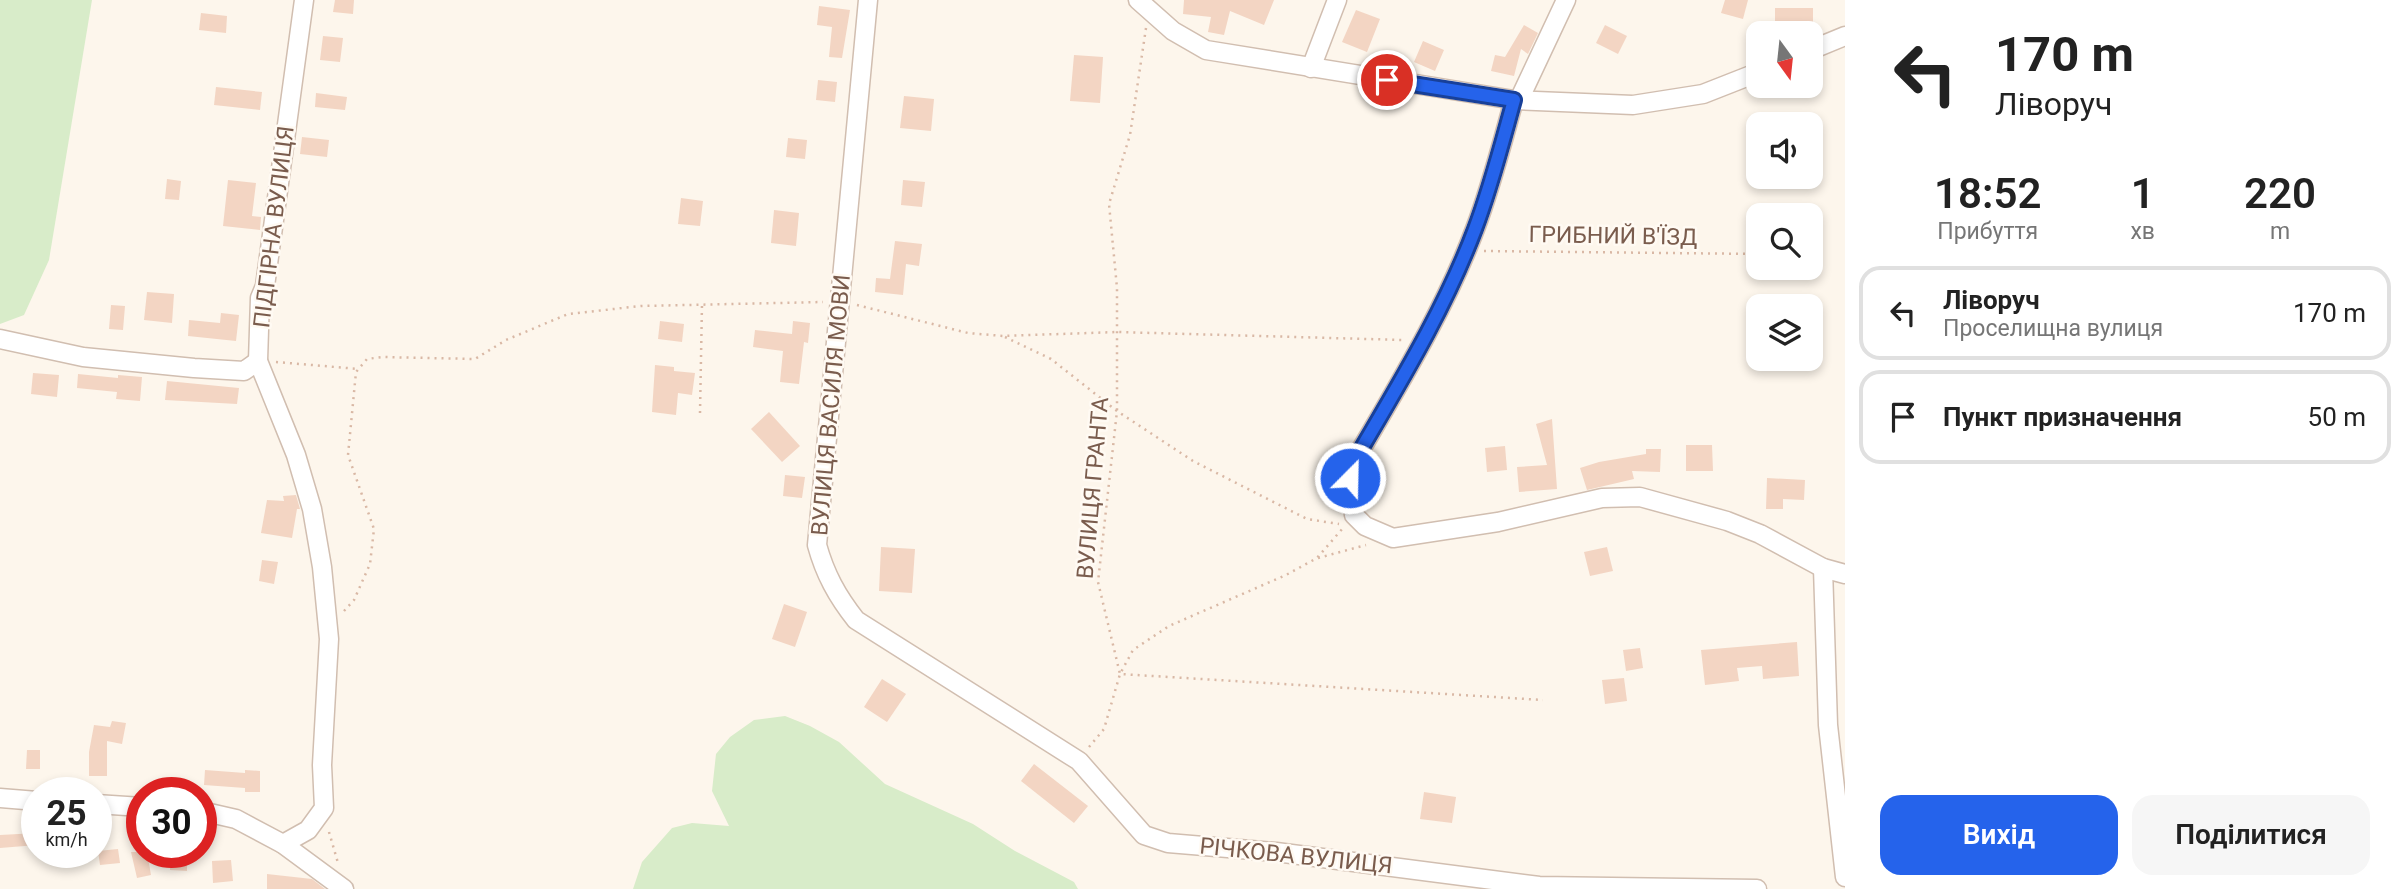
<!DOCTYPE html>
<html lang="uk">
<head>
<meta charset="utf-8">
<style>
  :root { --surface:#fff; --page:#f6f6f6; --text:#222; --muted:#767676; --line:#e0e0e0; --accent:#2563eb }
  body { margin:0; font-family:Roboto,sans-serif; background:var(--page); color:var(--text); height:100vh; display:flex; flex-direction:column; font-size:26px; white-space:nowrap }
  * { box-sizing:border-box; margin:0 }
  p { font-size:23px; color:var(--muted) }
  .icon { flex:none; width:38px; height:38px; fill:none; stroke:currentColor; stroke-width:2; stroke-linecap:round; stroke-linejoin:round }
  .map { position:relative; flex:1; overflow:hidden }
  .sheet { display:flex; flex-direction:column; background:var(--surface); width:560px }
  .sheet>* { flex:none }
  .top-card { background:#fff; color:var(--text); overflow:hidden }
  .needle { width:46px; rotate:165deg }
  .controls { position:absolute; left:1746px; top:21px; display:grid; gap:14px }
  .controls a { display:grid; place-items:center; width:77px; height:77px; border-radius:14px; background:var(--surface); box-shadow:0 4px 10px #0003; font-size:35px }
  .speed { position:absolute; left:21px; top:777px; display:flex; gap:14px; font-size:35px; font-weight:700; text-align:center }
  .speed>* { display:grid; place-content:center; width:91px; height:91px; border-radius:50%; background:var(--surface); box-shadow:0 4px 10px #0003; line-height:1 }
  .speed small { font-size:18px; font-weight:400 }
  .speed .limit { border:10px solid #d22; background:#fff; color:#111 }
  .pin { position:absolute; display:grid; place-items:center; width:60px; height:60px; color:#fff; margin:-30px; border:4px solid #fff; border-radius:50%; box-shadow:0 2px 7px #0007 }
  .me { position:absolute; width:77px; margin:-38px; rotate:23deg; stroke-linejoin:round; filter:drop-shadow(0 0 5px #0008) }
  .turn { display:flex; align-items:center; gap:24px; height:147px; padding:0 35px; font-size:32px }
  .turn .icon { width:91px; height:91px; stroke-width:2.5 }
  .turn b { display:block; font-size:49px; line-height:60px }
  .eta { display:flex; justify-content:space-evenly; align-items:center; height:119px; text-align:center }
  .eta b { font-size:42px; font-weight:600; line-height:49px }
  .button { display:flex; gap:14px; margin-top:auto; padding:14px 35px }
  .button a { flex:1; height:80px; border-radius:21px; background:var(--accent); color:#fff; font-size:28px; font-weight:600; line-height:80px; text-align:center }
  .button a+a { background:var(--page); color:var(--text) }
  ul { padding:0; list-style:none }
  li { display:flex; align-items:center; gap:21px; height:94px; margin:0 14px 10px; padding:0 21px; border:4px solid var(--line); border-radius:21px }
  li div { flex:1 }
  li b { display:block; font-size:26px }
  li em { font-style:normal }
  main { display:flex; flex:1; min-height:0 }
  .map>svg:first-child { display:block }
  .green { fill:#d8ecc9 }
  .building { fill:#f3d5c3 }
  .lines { fill:none; stroke-linecap:round; stroke-linejoin:round }
  .minor-casing { stroke:#d1beb0; stroke-width:21 }
  .path { stroke:#d9b8a5; stroke-width:2.5; stroke-dasharray:2 5; stroke-linecap:butt }
  .minor { stroke:#fff; stroke-width:18 }
  .route-casing { stroke:#184099; stroke-width:18 }
  .route { stroke:#2563eb; stroke-width:12 }
  .labels { text-anchor:middle; dominant-baseline:central; stroke-width:5; stroke-linejoin:round; paint-order:stroke }
  .street-label { font-size:23px; fill:#7a5c4d; stroke:#fffaf3 }
</style>
</head>
<body>
<main>
<div class="map">
<svg width="1845" height="889" viewBox="0 0 1845 889">
  <rect width="100%" height="100%" fill="#fdf6ec"/>
  <g class="green">
    <polygon points="0,0 92,0 49,260 24,315 0,324"/>
    <polygon points="785,716 810,726 839,742 885,784 973,824 1015,851 1074,882 1078,889 633,889 642,862 672,828 692,823 729,826 712,791 716,754 730,737 754,720"/>
  </g>
  <g class="building">
    <polygon points="335,0 354,0 353,14 333,12"/>
    <polygon points="1184,0 1274,0 1264,25 1230,11 1224,35 1208,32 1211,17 1183,14"/>
    <polygon points="1725,0 1748,0 1743,19 1721,13"/>
    <polygon points="819,6 850,10 842,58 829,57 832,27 817,25"/>
    <polygon points="1775,8 1813,8 1813,23 1792,22 1791,32 1775,31"/>
    <polygon points="1356,10 1380,19 1367,52 1342,42"/>
    <polygon points="201,13 227,16 226,33 199,30"/>
    <polygon points="1524,25 1538,33 1528,54 1521,49 1514,76 1491,71 1495,55 1505,57"/>
    <polygon points="1605,25 1627,36 1618,54 1596,43"/>
    <polygon points="323,36 343,38 340,62 320,60"/>
    <polygon points="1423,41 1444,50 1435,71 1414,62"/>
    <polygon points="1074,55 1103,57 1100,103 1070,101"/>
    <polygon points="818,80 837,82 835,102 816,100"/>
    <polygon points="216,87 262,92 260,110 214,105"/>
    <polygon points="316,93 347,97 345,110 315,107"/>
    <polygon points="904,96 934,99 931,131 900,128"/>
    <polygon points="302,137 329,140 327,157 300,154"/>
    <polygon points="788,138 807,140 805,159 786,157"/>
    <polygon points="167,179 181,181 179,200 165,199"/>
    <polygon points="228,180 256,183 252,216 261,217 260,230 223,226"/>
    <polygon points="903,180 925,182 922,207 901,205"/>
    <polygon points="681,198 703,201 700,226 678,224"/>
    <polygon points="774,210 799,213 796,246 771,243"/>
    <polygon points="895,241 922,244 919,266 906,264 903,295 875,292 876,278 890,279"/>
    <polygon points="147,292 174,294 172,323 144,320"/>
    <polygon points="111,305 125,306 123,330 109,329"/>
    <polygon points="221,313 239,315 236,341 188,336 189,320 220,323"/>
    <polygon points="660,321 684,324 682,342 658,339"/>
    <polygon points="793,321 810,323 808,343 804,342 799,384 780,382 783,351 753,347 755,330 792,334"/>
    <polygon points="655,365 674,367 674,371 695,373 692,395 678,393 676,415 652,412"/>
    <polygon points="33,373 59,375 57,397 31,394"/>
    <polygon points="78,374 118,378 118,375 142,377 140,401 116,399 117,392 77,388"/>
    <polygon points="167,381 239,388 237,404 165,400"/>
    <polygon points="769,412 800,446 782,462 751,429"/>
    <polygon points="1552,419 1557,489 1519,492 1517,467 1547,465 1536,424"/>
    <polygon points="1686,445 1712,445 1713,471 1686,471"/>
    <polygon points="1505,446 1507,470 1487,472 1485,448"/>
    <polygon points="1646,449 1661,449 1660,472 1632,471 1634,479 1587,490 1580,468 1599,462 1646,454"/>
    <polygon points="785,475 805,477 802,498 783,496"/>
    <polygon points="1767,478 1805,480 1804,500 1783,499 1783,509 1766,509"/>
    <polygon points="296,495 300,509 297,509 292,538 261,533 267,500 284,501 283,496"/>
    <polygon points="881,547 915,549 912,593 879,591"/>
    <polygon points="1607,547 1613,571 1590,576 1584,552"/>
    <polygon points="262,560 278,562 274,584 259,581"/>
    <polygon points="784,604 807,612 795,647 772,639"/>
    <polygon points="1797,642 1799,676 1763,679 1762,666 1737,668 1739,681 1705,685 1701,650"/>
    <polygon points="1640,648 1643,668 1626,671 1623,650"/>
    <polygon points="1624,678 1627,701 1605,704 1602,680"/>
    <polygon points="882,679 906,694 887,722 864,707"/>
    <polygon points="112,721 126,723 122,744 107,741 107,776 89,776 89,752 94,725 110,727"/>
    <polygon points="27,750 40,750 40,769 26,769"/>
    <polygon points="1034,764 1088,806 1074,823 1021,781"/>
    <polygon points="205,770 245,773 245,770 260,771 260,792 245,792 245,788 204,785"/>
    <polygon points="1424,792 1456,797 1452,823 1420,819"/>
    <polygon points="37,833 37,845 0,848 0,835"/>
    <polygon points="118,849 120,863 100,865 98,851"/>
    <polygon points="131,852 147,852 151,875 137,878"/>
    <polygon points="170,852 187,852 187,871 170,870"/>
    <polygon points="231,860 233,881 213,883 212,861"/>
    <polygon points="267,874 312,879 325,889 267,889"/>
  </g>
  <g class="lines">
    <g class="minor-casing">
      <g id="minor">
        <path d="M 868,0 L 817,545 C 825,574 837,596 856,620 L 1079,761 L 1144,835 L 1168,843 L 1276,852 L 1539,886 L 1757,889"/>
        <polyline points="1138,0 1173,31 1206,50 1514,100 1633,105 1703,94 1759,72"/>
        <polyline points="1811,50 1845,36"/>
        <polyline points="1311,68 1337,0"/>
        <path d="M 1514,100 C 1502,143 1491,187 1475,229 C 1445,309 1399,384 1356,458 L 1350,478 L 1354,515 L 1365,526 L 1393,538 L 1498,522 L 1602,498 L 1640,497 L 1727,521 L 1760,534 L 1823,568 L 1845,574"/>
        <polyline points="1519,100 1566,0"/>
        <polyline points="0,339 83,357 194,368 244,371 258,361"/>
        <polyline points="1823,568 1828,725 1845,877"/>
        <polyline points="0,798 37,801"/>
        <polyline points="96,804 142,807"/>
        <polyline points="201,811 236,819 283,844 344,889"/>
        <polyline points="283,844 308,830 324,808 322,765 329,639 322,567 312,509 296,455 258,361 260,298 265,286 304,0"/>
      </g>
    </g>
    <g class="path">
      <polyline points="1146,28 1130,135 1109,204 1117,288 1117,411 1098,582 1120,674 1543,700"/>
      <polyline points="1484,251 1759,254"/>
      <polyline points="857,305 968,333 1003,336 1117,332 1403,340"/>
      <polyline points="1005,337 1051,359 1117,411 1193,461 1307,519 1339,524"/>
      <polyline points="276,362 359,369"/>
      <polyline points="700,413 702,304"/>
      <polyline points="1318,558 1366,545"/>
      <polyline points="344,611 354,600 370,564 374,529 348,455 356,372 367,359 382,357 475,359 506,340 568,314 641,306 823,302"/>
      <polyline points="1089,747 1104,729 1120,674 1133,650 1169,626 1286,575 1317,558 1343,528"/>
      <polyline points="329,832 338,863"/>
    </g>
    <use href="#minor" class="minor"/>
  </g>
  <g class="lines">
    <g class="route-casing">
      <path id="route" d="M 1350,478 L 1356,458 C 1399,384 1445,309 1475,229 C 1491,187 1502,143 1514,100 L 1387,80"/>
    </g>
    <use href="#route" class="route"/>
  </g>
  <g class="labels">
    <g class="street-label">
      <text transform="translate(274 227) rotate(-83)">ПІДГІРНА ВУЛИЦЯ</text>
      <text transform="translate(1613 236) rotate(1)">ГРИБНИЙ В'ЇЗД</text>
      <text transform="translate(831 405) rotate(-85)">ВУЛИЦЯ ВАСИЛЯ МОВИ</text>
      <text transform="translate(1093 488) rotate(-85)">ВУЛИЦЯ ГРАНТА</text>
      <text transform="translate(1296 856) rotate(6)">РІЧКОВА ВУЛИЦЯ</text>
    </g>
  </g>
</svg>
<div class="controls">
<a><svg class="needle" viewBox="-14 -14 28 28"><path d="M0-13l5 13h-10z" fill="#e53935"/><path d="M0 13l5-13h-10z" fill="#767676"/></svg></a>
<a><svg class="icon" aria-label="sound" viewBox="0 0 24 24"><path d="M4 9h4l5-4v14l-5-4H4zM17 9q2 3 0 6"/></svg></a>
<a><svg class="icon" aria-label="search" viewBox="0 0 24 24"><circle cx="10" cy="10" r="6"/><path d="M15 15l6 6"/></svg></a>
<a><svg class="icon" aria-label="layers" viewBox="0 0 24 24"><path d="M12 4l9 5-9 5-9-5zM3 14l9 5 9-5"/></svg></a>
</div>
<div class="speed"><div>25<small>km/h</small></div><div class="limit">30</div></div>
<div class="pin" style="left:1387px;top:80px;background:#d93025"><svg class="icon" aria-label="arrive" viewBox="0 0 24 24"><path d="M6 21V4h12l-3 4 3 4H6"/></svg></div>
<svg class="me" style="left:1350px;top:478px" viewBox="-20 -20 40 40"><circle r="17" fill="#2563eb" stroke="#fff" stroke-width="3"/><path d="M0-11L8 9 0 5-8 9z" fill="#fff"/></svg>
</div>
<section class="sheet">
<div class="top-card">
<div class="turn"><svg class="icon" aria-label="left" viewBox="0 0 24 24"><path d="M17 20v-9H6M10 6l-5 5 5 5"/></svg><div><b>170 m</b>Ліворуч</div></div>
</div>
<div class="eta">
<div><b>18:52</b><p>Прибуття</p></div>
<div><b>1</b><p>хв</p></div>
<div><b>220</b><p>m</p></div>
</div>
<ul>
<li><svg class="icon" aria-label="left" viewBox="0 0 24 24"><path d="M17 20v-9H6M10 6l-5 5 5 5"/></svg><div><b>Ліворуч</b><p>Проселищна вулиця</p></div><em>170 m</em></li>
<li><svg class="icon" aria-label="arrive" viewBox="0 0 24 24"><path d="M6 21V4h12l-3 4 3 4H6"/></svg><div><b>Пункт призначення</b></div><em>50 m</em></li>
</ul>
<div class="button"><a>Вихід</a><a>Поділитися</a></div>
</section>
</main>
</body>
</html>
